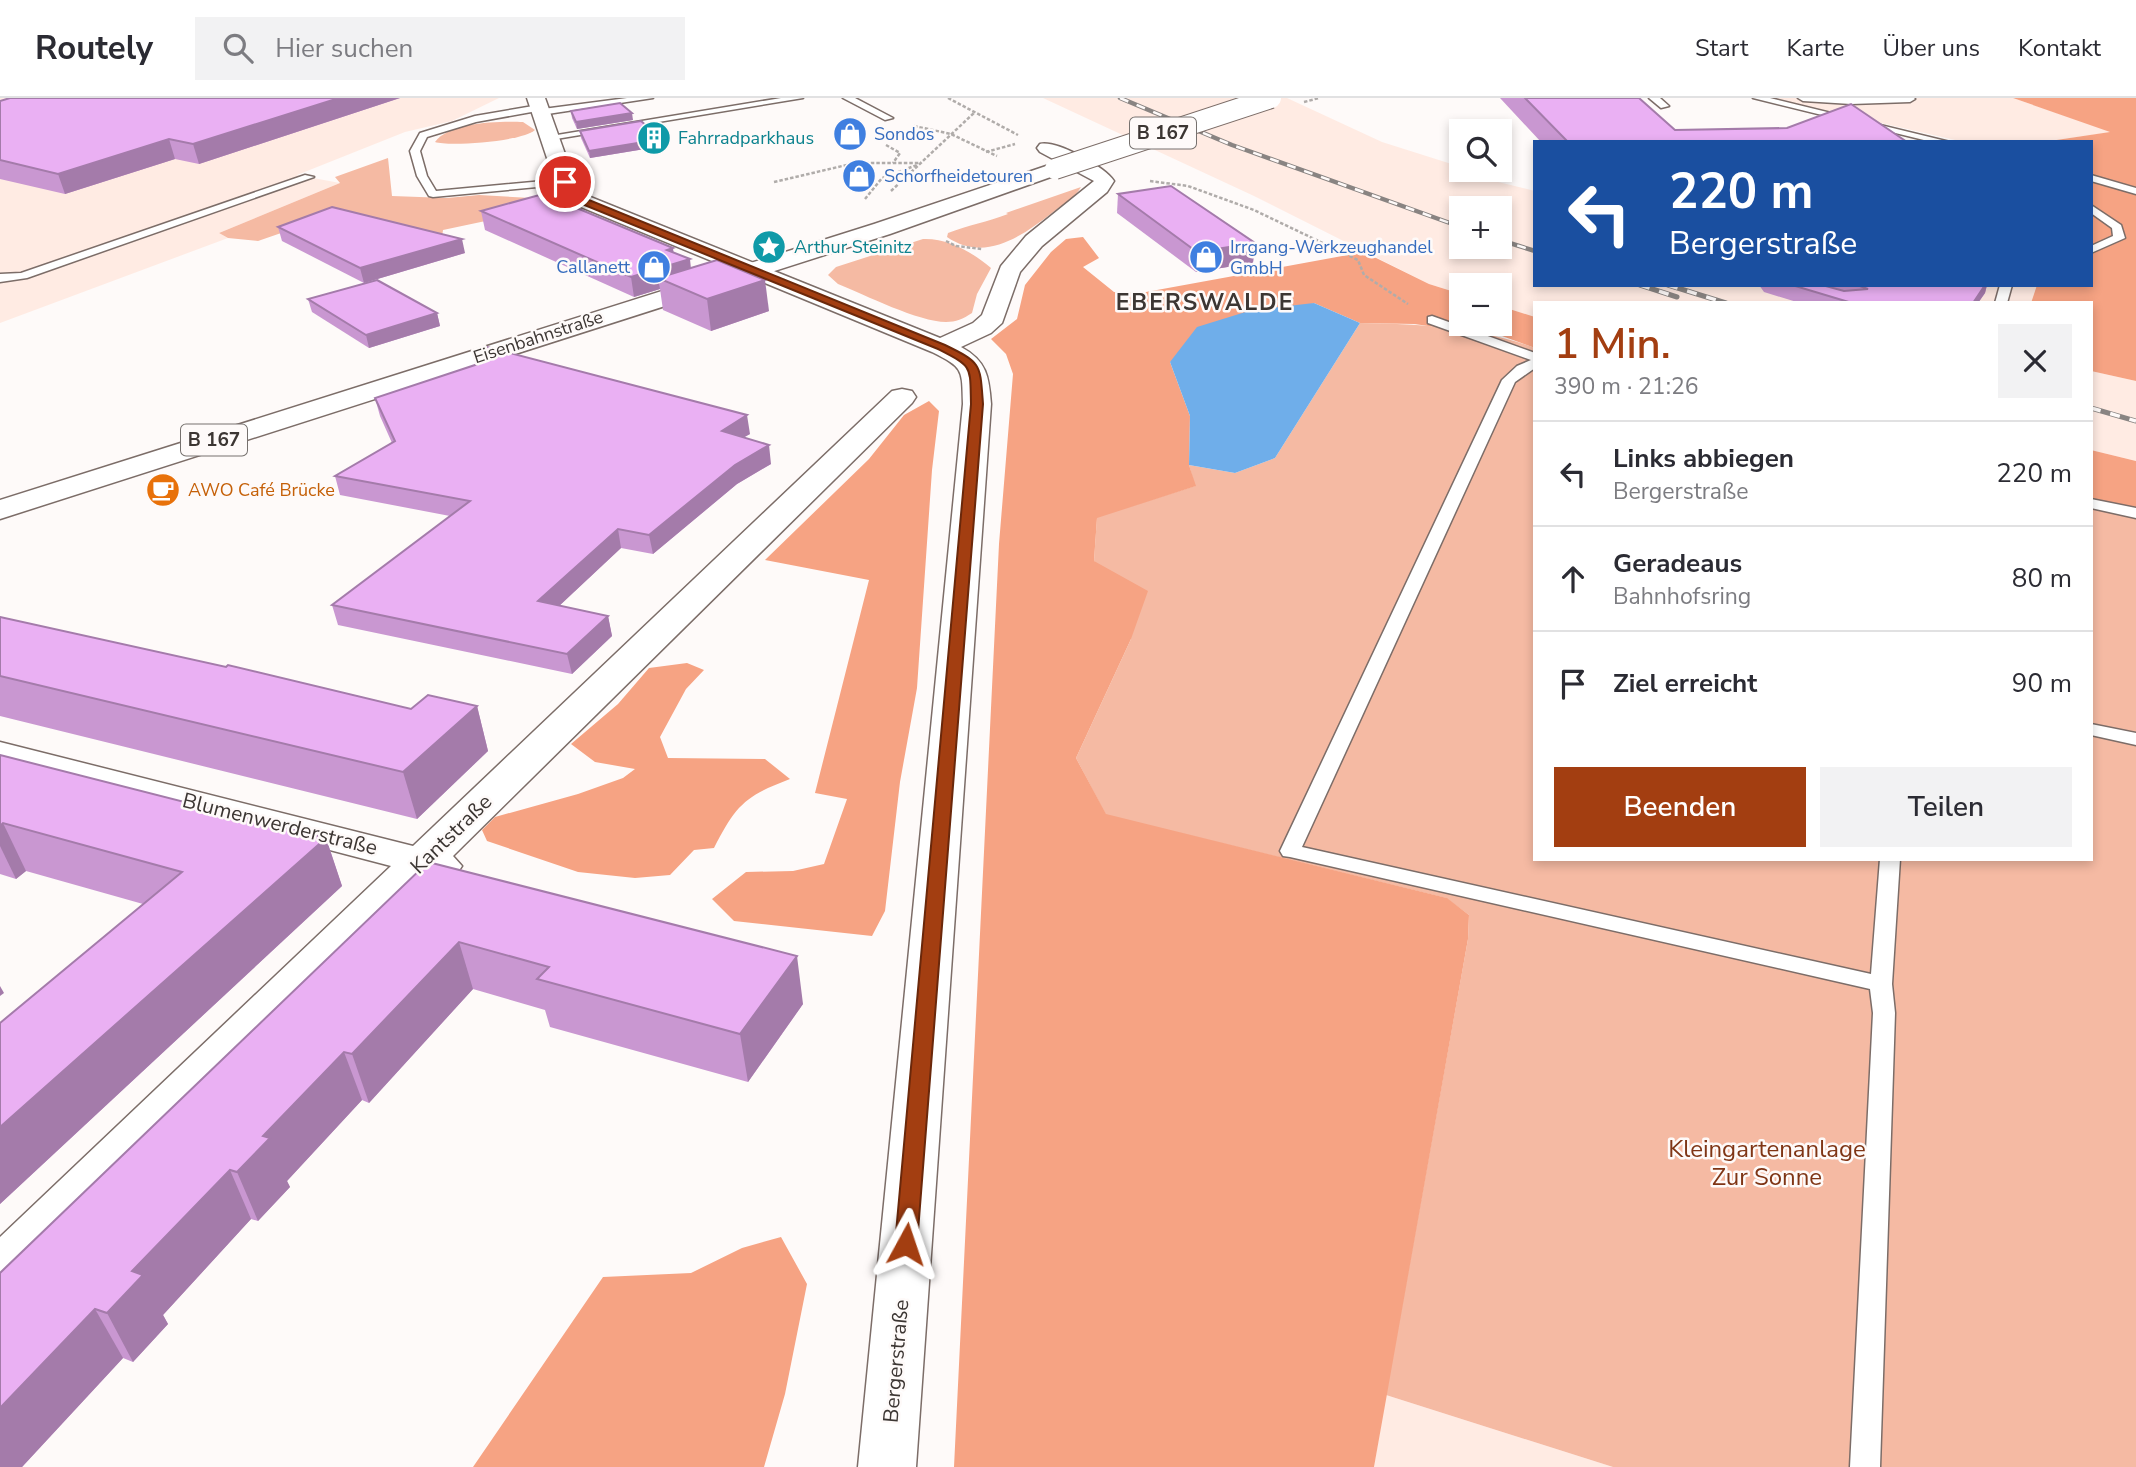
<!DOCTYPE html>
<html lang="de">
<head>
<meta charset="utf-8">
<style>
  :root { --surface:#fff; --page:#f2f2f3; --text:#2b2b33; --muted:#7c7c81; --line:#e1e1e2; --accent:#a33e11 }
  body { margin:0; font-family:"Nunito Sans",sans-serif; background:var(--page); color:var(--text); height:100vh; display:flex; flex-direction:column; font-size:26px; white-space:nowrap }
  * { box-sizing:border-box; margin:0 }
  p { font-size:23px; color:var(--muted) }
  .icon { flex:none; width:38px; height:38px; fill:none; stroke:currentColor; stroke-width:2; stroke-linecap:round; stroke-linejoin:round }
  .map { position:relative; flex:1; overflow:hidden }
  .panel { position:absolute; left:1533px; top:203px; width:560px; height:560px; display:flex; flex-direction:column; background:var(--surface); border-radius:0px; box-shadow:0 4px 10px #0003 }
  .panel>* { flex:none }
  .banner { position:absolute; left:1533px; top:42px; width:560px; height:147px; border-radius:0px; box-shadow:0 4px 10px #0003; background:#1a4fa0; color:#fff; overflow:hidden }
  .buttons { position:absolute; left:1449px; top:21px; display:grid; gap:14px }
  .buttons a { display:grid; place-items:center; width:63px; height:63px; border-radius:0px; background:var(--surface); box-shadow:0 4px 10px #0003; font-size:35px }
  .pin { position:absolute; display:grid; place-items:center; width:60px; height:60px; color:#fff; margin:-30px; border:4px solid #fff; border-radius:50%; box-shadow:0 2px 7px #0007 }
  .me { position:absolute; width:77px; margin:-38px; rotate:5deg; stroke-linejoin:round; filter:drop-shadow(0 0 5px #0008) }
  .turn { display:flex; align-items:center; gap:24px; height:147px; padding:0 21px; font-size:32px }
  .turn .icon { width:91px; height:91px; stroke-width:2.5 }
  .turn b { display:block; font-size:49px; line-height:60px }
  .round { display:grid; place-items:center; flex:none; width:74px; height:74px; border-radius:0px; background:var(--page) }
  .headline { display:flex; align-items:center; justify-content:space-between; height:119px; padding:0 21px }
  h1 { font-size:42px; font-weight:600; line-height:52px; color:var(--accent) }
  .cta { display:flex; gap:14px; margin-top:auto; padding:14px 21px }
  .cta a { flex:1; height:80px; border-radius:0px; background:var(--accent); color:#fff; font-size:28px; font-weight:600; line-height:80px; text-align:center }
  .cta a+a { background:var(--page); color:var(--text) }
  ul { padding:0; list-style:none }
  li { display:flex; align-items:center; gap:21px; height:105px; padding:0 21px; border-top:2px solid var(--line) }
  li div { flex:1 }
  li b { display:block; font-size:26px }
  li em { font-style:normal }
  header { display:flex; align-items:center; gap:42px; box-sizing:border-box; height:98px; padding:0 35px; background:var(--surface); border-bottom:2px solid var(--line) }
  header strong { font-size:33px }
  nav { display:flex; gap:38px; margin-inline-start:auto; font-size:24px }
  .search { width:490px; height:63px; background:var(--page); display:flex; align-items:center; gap:18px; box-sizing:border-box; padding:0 24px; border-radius:0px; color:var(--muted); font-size:26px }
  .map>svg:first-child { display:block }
  .built { fill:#ffebe3; fill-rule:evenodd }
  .green { fill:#f5baa3 }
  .forest { fill:#f6a383 }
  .water { fill:#6faeea }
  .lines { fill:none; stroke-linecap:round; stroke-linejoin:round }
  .service-casing { stroke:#7c6d68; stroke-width:3 }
  .minor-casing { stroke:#7c6d68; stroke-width:3 }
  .primary-casing { stroke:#7c6d68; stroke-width:3 }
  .path { stroke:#b0acaa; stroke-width:2.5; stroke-dasharray:3.5 2; stroke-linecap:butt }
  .service { fill:#fff; fill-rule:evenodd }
  .minor { fill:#fff; fill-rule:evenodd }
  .primary { fill:#fff; fill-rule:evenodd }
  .rail-far1-casing { stroke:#898482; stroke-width:4.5 }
  .rail-casing { stroke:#898482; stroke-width:5 }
  .rail-far1 { stroke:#fefaf9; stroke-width:2.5; stroke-dasharray:9; stroke-linecap:butt }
  .rail { stroke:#fefaf9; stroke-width:3.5; stroke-dasharray:10; stroke-linecap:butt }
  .primary-bridge-casing { stroke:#7c6d68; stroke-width:22; stroke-linecap:butt }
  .primary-bridge { stroke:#fff; stroke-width:20 }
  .wall { fill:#c997d1 }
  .shaded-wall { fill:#a47baa }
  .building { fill:#eab0f3; stroke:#a47baa; stroke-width:2 }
  .route { fill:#a33e11; stroke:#6a280b; stroke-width:2 }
  .labels { text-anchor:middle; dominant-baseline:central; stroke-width:5; stroke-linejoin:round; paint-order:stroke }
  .far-shop-label { font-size:18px; fill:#366cbe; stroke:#fefaf9; text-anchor:start }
  .far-culture-label { font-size:18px; fill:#0d838f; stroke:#fefaf9; text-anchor:start }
  .far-street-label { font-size:18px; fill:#3c3633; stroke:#fefaf9 }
  .far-food-label { font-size:18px; fill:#c56008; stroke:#fefaf9; text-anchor:start }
  .shield { fill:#fefaf9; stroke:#76716e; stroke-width:2 }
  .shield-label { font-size:19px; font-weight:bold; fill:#3c3633 }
  .street-label { font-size:21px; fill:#3c3633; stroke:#fefaf9 }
  .far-district-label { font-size:23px; font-weight:bold; letter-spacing:2px; fill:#3c3633; stroke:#fefaf9 }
  .near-park-label { font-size:24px; fill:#7f3515; stroke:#fefaf9 }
</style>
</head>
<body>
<header>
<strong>Routely</strong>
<div class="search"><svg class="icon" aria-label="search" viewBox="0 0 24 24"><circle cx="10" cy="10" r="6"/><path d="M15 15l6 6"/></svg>Hier suchen</div>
<nav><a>Start</a><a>Karte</a><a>Über uns</a><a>Kontakt</a></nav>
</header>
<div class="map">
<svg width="2136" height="1369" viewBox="0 0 2136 1369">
  <rect width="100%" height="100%" fill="#fefaf9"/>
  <g class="built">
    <polygon points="0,0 499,0 452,23 405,34 297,77 340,85 219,135 228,140 0,225"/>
    <path d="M 1043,0 L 1287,0 L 1382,44 L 1461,69 L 1461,72 L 1483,76 L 1490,82 L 1535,93 L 1535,187 L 2037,187 L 2031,205 L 1535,205 L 1535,219 L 1500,208 L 1500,187 L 1461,187 L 1461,196 L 1429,186 L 1254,98 ZM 1461,110 L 1500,110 L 1500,149 L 1461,149 Z"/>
    <polygon points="1771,0 2013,0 2112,34 2043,44 1964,44"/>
    <polygon points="2091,273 2136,283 2136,363 2091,352"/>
    <polygon points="1386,1297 1613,1369 1374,1369"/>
  </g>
  <g class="green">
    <path d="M 523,24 L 535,32 C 524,43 450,49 435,44 C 449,24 500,23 523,24 Z"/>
    <polygon points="388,60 392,98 447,100 479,97 531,100 495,121 443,132 442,139 313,124 258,143 228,140 219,135 340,85 335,79"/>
    <path d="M 1081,89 C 1075,100 1062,107 1052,115 C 1022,138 985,165 947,139 L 948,135 C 969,127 987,124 1008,116 L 1006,115 Z"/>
    <path d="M 923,141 C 948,140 972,154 991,170 L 977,196 L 972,215 C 963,221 956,224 946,224 C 919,224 865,197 838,186 L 828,177 L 836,169 Z"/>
    <path d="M 1360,225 C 1419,226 1479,229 1535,250 L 1535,761 L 2091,761 L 2091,401 L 2136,411 L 2136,1369 L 1613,1369 L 1386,1297 L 1468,841 L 1469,817 L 1446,800 L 1106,717 L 1076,660 L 1131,541 L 1094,463 L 1097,419 L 1195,388 L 1189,367 L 1235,375 L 1275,360 Z"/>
  </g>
  <g class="forest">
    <polygon points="2013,0 2136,0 2136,283 2091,273 2091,205 2031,205 2037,187 2091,187 2091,44 2043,44 2110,34"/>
    <polygon points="1083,139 1099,160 1083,169 1114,194 1146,194 1364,154 1429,186 1461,196 1461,226 1500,226 1500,208 1535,219 1535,250 1502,238 1414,226 1360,225 1314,205 1170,264 1190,318 1189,367 1196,388 1097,420 1094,463 1148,493 1131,541 1076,660 1106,716 1447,800 1469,817 1468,841 1374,1369 954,1369 999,446 1013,276 1006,256 991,241 1017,221 1025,187 1051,154 1066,141"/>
    <polygon points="929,303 939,313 932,372 917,590 900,684 885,813 872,838 734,823 712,801 746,774 793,773 824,766 847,701 815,695 869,482 765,462 869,361 904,317"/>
    <polygon points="2091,352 2136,363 2136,411 2091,401"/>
    <path d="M 687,565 L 704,572 L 686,591 L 660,639 L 668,660 L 765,661 L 790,681 C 745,698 736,707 714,750 L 694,752 L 670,777 L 635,780 L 578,774 L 487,743 L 482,732 L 495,719 L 578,696 L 623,680 L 635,671 L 595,664 L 571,646 L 618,606 L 649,570 Z"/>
    <polygon points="781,1139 807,1186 785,1296 764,1369 473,1369 603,1179 691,1175 742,1150"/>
  </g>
  <polygon class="water" points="1314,205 1360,225 1275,360 1235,375 1189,367 1190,318 1170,264 1197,229 1252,212"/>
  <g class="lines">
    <g class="service-casing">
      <g id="service">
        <polygon points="627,0 653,0 541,17 537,13 476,24 427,39 420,53 427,78 436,93 565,81 569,82 569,86 433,99 429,98 417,78 410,53 420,35 475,18 539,7 543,11"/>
        <polygon points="781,0 803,0 550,42 545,39"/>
        <polygon points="843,0 855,0 893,20 885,22"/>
        <polygon points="1649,0 1660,0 1669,8 1661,10"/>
        <polygon points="1753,0 1770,0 1950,44 1932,44"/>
        <polygon points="1798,0 1914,0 1915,1 1910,4 1851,6 1803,3"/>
        <polygon points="305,77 314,79 27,180 0,184 0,176 21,175"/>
        <polygon points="2091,77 2136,90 2136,96 2091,83"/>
        <polygon points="2091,107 2121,127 2125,140 2091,155 2091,148 2113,138 2112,130 2091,115"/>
        <polygon points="2000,187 2012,187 2007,205 1995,205"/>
        <polygon points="1432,218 1535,255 1535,270 1515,284 1302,749 1871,876 1880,761 1900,761 1892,886 1895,915 1880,1369 1850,1369 1873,915 1870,891 1290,759 1283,758 1280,753 1502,282 1517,268 1531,262 1428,225 1428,219"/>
        <polygon points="2091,401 2136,410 2136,420 2091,410"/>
        <polygon points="2091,626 2136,635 2136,647 2091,637"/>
      </g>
    </g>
    <g class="minor-casing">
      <g id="minor">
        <path d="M 527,0 L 545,0 L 575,84 L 583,96 L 940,240 L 973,225 L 982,217 L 1001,168 L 1026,138 L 1094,83 L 1040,54 L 1037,50 L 1040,46 C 1057,42 1105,69 1114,83 L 1107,94 L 1042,148 L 1020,174 L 1002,225 L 991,235 L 961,249 C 987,263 989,279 991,306 L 916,1369 L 858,1369 L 963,306 C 962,271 964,270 932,254 L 569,104 L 555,84 Z"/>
        <polygon points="902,291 912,293 916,299 912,305 453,758 462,768 456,777 442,781 432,779 19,1188 0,1194 0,1139 391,768 0,666 0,644 413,748 892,293"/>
      </g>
    </g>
    <g class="primary-casing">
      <polygon id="primary" points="1055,65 1062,67 1065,71 1062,75 890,136 0,421 0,402 874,126"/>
    </g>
    <g class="path">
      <polyline points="948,0 1018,37"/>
      <polyline points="1304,4 1319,0"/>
      <polyline points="914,28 951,36 997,58"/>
      <polyline points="886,47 900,55 893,65"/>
      <polyline points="986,54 1015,46"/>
      <polyline points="1150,83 1188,88 1254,112 1358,162 1364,177 1408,206"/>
      <polyline points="774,84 855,65 921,65"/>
      <polyline points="891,93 975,14"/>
      <polyline points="865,101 882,80 917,67"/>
      <polyline points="946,143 956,148 982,151"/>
    </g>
    <use href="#service" class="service"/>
    <use href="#minor" class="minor"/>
    <use href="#primary" class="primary"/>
    <g class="rail-far1-casing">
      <g id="rail-far1">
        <polyline points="1120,0 1232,47 1461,129"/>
        <polyline points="1500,142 1535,153"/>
      </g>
    </g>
    <g class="rail-casing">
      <g id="rail">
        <polyline points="1640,187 1677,199"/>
        <polyline points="1668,187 1726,205"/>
        <polyline points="2091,310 2136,323"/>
      </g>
    </g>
    <use href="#rail-far1" class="rail-far1"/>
    <use href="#rail" class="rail"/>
    <g class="primary-bridge-casing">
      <polyline id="primary-bridge" points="1055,71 1271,0"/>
    </g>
    <use href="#primary-bridge" class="primary-bridge"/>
  </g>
  <g class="wall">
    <polygon points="400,0 199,66 175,61 65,96 0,81 0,3"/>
    <polygon points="1500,0 1639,0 1675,32 1907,44 1541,44"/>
    <polygon points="571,13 633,22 577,31 572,20"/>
    <polygon points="580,33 663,48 590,60 581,40"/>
    <polygon points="1118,96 1255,145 1253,165 1196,174 1117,115"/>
    <polygon points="481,113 673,154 691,170 769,213 711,233 663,212 660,191 634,199 485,132"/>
    <polygon points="278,129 465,155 364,185 282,143"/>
    <polygon points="1759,187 1822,187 1828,189 1829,187 1987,187 1985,195 1978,205 1800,205 1764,194"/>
    <polygon points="308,201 437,215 440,228 369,250 312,214"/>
    <polygon points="483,250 750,336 743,339 771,366 737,386 653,456 621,450 559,508 608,518 612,538 572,576 338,527 332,507 450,418 340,397 335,378 392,345 380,318 375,300 486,263"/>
    <polygon points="0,519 411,611 477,608 488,653 417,721 0,618"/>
    <polygon points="0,657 326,740 342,788 0,1106 0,925 143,806 26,773 16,781 0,776"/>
    <polygon points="428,764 803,906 748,984 550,929 545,912 473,891 369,1005 362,1002 287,1083 290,1089 258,1123 251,1121 163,1217 168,1226 133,1264 123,1260 22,1369 0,1369 0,1175"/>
  </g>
  <g class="shaded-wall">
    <polygon points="339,0 400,0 199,66 193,46"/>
    <polygon points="632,15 633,22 577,31 576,24"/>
    <polygon points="169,41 175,61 65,96 58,76"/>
    <polygon points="662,41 663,48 590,60 589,53"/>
    <polygon points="462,141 465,155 364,185 360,170"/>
    <polygon points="1255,145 1253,165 1196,174 1197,154"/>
    <polygon points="673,150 675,166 690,161 692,181 658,180 660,191 634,199 631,179 667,152"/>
    <polygon points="765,182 769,213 711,233 707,201"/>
    <polygon points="1985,187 1987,187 1985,195 1978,205 1973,205"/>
    <polygon points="437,215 440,228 369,250 366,237"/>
    <polygon points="747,317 750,336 724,351 722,333"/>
    <polygon points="769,347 771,366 737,386 653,456 649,437 735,367"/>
    <polygon points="618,431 621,450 542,524 538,503"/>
    <polygon points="608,518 612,538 572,576 567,556"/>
    <polygon points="477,608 488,653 417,721 403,674"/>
    <polygon points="3,725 26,773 16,781 0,748 0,728"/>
    <polygon points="326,740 342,788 0,1106 0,1029"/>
    <polygon points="459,844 473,891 369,1005 352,956"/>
    <polygon points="797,858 803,906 748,984 740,936"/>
    <polygon points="0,888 4,895 0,898"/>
    <polygon points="344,954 362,1002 287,1083 290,1089 258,1123 237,1074 263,1038"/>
    <polygon points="230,1072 251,1121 163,1217 168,1226 133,1264 107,1215 132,1173"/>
    <polygon points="95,1211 123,1260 22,1369 0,1369 0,1310"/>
  </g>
  <g class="building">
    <polygon points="10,0 339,0 193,46 169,41 58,76 0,62 0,3"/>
    <polygon points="1525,0 1639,0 1675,32 1787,30 1851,6 1907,44 1568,44"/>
    <polygon points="620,5 632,15 576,24 571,13"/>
    <polygon points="641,23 662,41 589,53 580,33"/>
    <polygon points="1171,88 1255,145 1197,154 1118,96"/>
    <polygon points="543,96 673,150 667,152 690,161 631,179 481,113"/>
    <polygon points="332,109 462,141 360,170 278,129"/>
    <polygon points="717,162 765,182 707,201 658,180"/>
    <polygon points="377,182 437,215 366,237 308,201"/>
    <polygon points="1792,187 1822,187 1844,193 1868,191 1857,187 1985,187 1973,205 1852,205"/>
    <polygon points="487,249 747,317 722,333 769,347 735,367 649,437 618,431 538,503 608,518 567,556 332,507 470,403 335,378 395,343 375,300 487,263 483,250"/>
    <polygon points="0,519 226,569 228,567 411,611 428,597 477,608 403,674 0,578"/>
    <polygon points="0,657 326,740 0,1029 0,925 182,774 3,725 0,728"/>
    <polygon points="428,764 797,858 740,936 537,881 549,869 459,844 352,956 344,954 263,1038 270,1040 237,1074 230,1072 132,1173 143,1177 107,1215 95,1211 0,1310 0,1175"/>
  </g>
  <path class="route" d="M 562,82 L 568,82 L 579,98 L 945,247 C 982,265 980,266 983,306 L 917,1146 L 914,1152 L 906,1155 L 898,1152 L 895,1146 L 971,306 C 970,267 973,269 938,251 L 572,102 Z"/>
  <defs>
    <g id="shop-disc" transform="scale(1.75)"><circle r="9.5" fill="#3f7fe0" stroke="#fefaf9"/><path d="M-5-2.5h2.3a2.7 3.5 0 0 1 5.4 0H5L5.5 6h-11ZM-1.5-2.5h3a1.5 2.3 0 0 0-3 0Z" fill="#fff"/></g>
    <g id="building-disc" transform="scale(1.75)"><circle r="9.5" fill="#0f9aa8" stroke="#fefaf9"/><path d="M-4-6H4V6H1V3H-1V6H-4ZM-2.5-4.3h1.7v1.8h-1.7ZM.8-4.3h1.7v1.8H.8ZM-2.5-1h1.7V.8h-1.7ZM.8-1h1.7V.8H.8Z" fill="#fff"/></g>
    <g id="sight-disc" transform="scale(1.75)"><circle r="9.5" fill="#0f9aa8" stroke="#fefaf9"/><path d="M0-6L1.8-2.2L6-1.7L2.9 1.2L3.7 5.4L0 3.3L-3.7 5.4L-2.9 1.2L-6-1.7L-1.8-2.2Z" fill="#fff"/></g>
    <g id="cafe-disc" transform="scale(1.75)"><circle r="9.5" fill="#e8710a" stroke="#fefaf9"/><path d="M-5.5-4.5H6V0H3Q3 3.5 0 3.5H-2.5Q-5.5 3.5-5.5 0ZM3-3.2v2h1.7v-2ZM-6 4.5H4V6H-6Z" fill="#fff"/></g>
  </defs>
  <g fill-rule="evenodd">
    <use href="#shop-disc" x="850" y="36"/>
    <use href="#building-disc" x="654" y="40"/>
    <use href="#shop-disc" x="859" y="78"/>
    <use href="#sight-disc" x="769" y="149"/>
    <use href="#shop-disc" x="1206" y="159"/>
    <use href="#shop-disc" x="654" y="169"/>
    <use href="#cafe-disc" x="163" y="392"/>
  </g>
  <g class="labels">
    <g class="far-shop-label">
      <text x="874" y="36">Sondos</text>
      <text x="884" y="78">Schorfheidetouren</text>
      <text x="1230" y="149">Irrgang-Werkzeughandel<tspan x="1230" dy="21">GmbH</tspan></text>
      <text x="630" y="169" text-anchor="end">Callanett</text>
    </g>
    <g class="far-culture-label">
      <text x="678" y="40">Fahrradparkhaus</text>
      <text x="794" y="149">Arthur Steinitz</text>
    </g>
    <g class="far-street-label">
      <text transform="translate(538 239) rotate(-18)">Eisenbahnstraße</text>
    </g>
    <g class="far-food-label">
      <text x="188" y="392">AWO Café Brücke</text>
    </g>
    <g class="shield">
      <rect x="1130" y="19.5" width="66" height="31" rx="5"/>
      <rect x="181" y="326.5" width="66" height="31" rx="5"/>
    </g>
    <g class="shield-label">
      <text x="1163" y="35">B 167</text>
      <text x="214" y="342">B 167</text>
    </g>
    <g class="street-label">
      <text transform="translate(280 726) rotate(14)">Blumenwerderstraße</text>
      <text transform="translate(451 736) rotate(-44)">Kantstraße</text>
      <text transform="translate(896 1263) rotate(-85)">Bergerstraße</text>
    </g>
    <g class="far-district-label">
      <text x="1205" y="204">EBERSWALDE</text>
    </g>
    <g class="near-park-label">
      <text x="1767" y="1051">Kleingartenanlage<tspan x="1767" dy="28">Zur Sonne</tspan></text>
    </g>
  </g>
</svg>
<div class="buttons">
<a><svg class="icon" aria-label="search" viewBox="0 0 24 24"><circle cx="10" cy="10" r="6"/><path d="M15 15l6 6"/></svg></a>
<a>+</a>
<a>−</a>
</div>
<div class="pin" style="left:565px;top:84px;background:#d93025"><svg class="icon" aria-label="arrive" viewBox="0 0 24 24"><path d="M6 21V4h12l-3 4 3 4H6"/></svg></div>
<svg class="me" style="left:906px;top:1146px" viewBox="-20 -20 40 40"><path d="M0-17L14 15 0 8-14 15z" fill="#a33e11" stroke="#fff" stroke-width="4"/></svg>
<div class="banner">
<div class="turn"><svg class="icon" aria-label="left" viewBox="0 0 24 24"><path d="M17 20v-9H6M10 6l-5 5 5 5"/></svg><div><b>220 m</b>Bergerstraße</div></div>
</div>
<section class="panel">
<div class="headline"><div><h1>1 Min.</h1><p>390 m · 21:26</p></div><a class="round"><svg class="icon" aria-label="close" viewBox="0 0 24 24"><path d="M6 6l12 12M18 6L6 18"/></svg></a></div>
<ul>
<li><svg class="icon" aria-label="left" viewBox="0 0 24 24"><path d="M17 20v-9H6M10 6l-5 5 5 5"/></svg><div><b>Links abbiegen</b><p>Bergerstraße</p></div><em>220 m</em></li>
<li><svg class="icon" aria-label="ahead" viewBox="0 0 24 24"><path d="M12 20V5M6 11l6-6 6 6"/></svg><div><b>Geradeaus</b><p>Bahnhofsring</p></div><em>80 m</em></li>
<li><svg class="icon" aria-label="arrive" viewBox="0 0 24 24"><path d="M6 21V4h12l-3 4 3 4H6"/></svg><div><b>Ziel erreicht</b></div><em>90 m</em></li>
</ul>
<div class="cta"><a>Beenden</a><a>Teilen</a></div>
</section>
</div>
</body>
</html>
